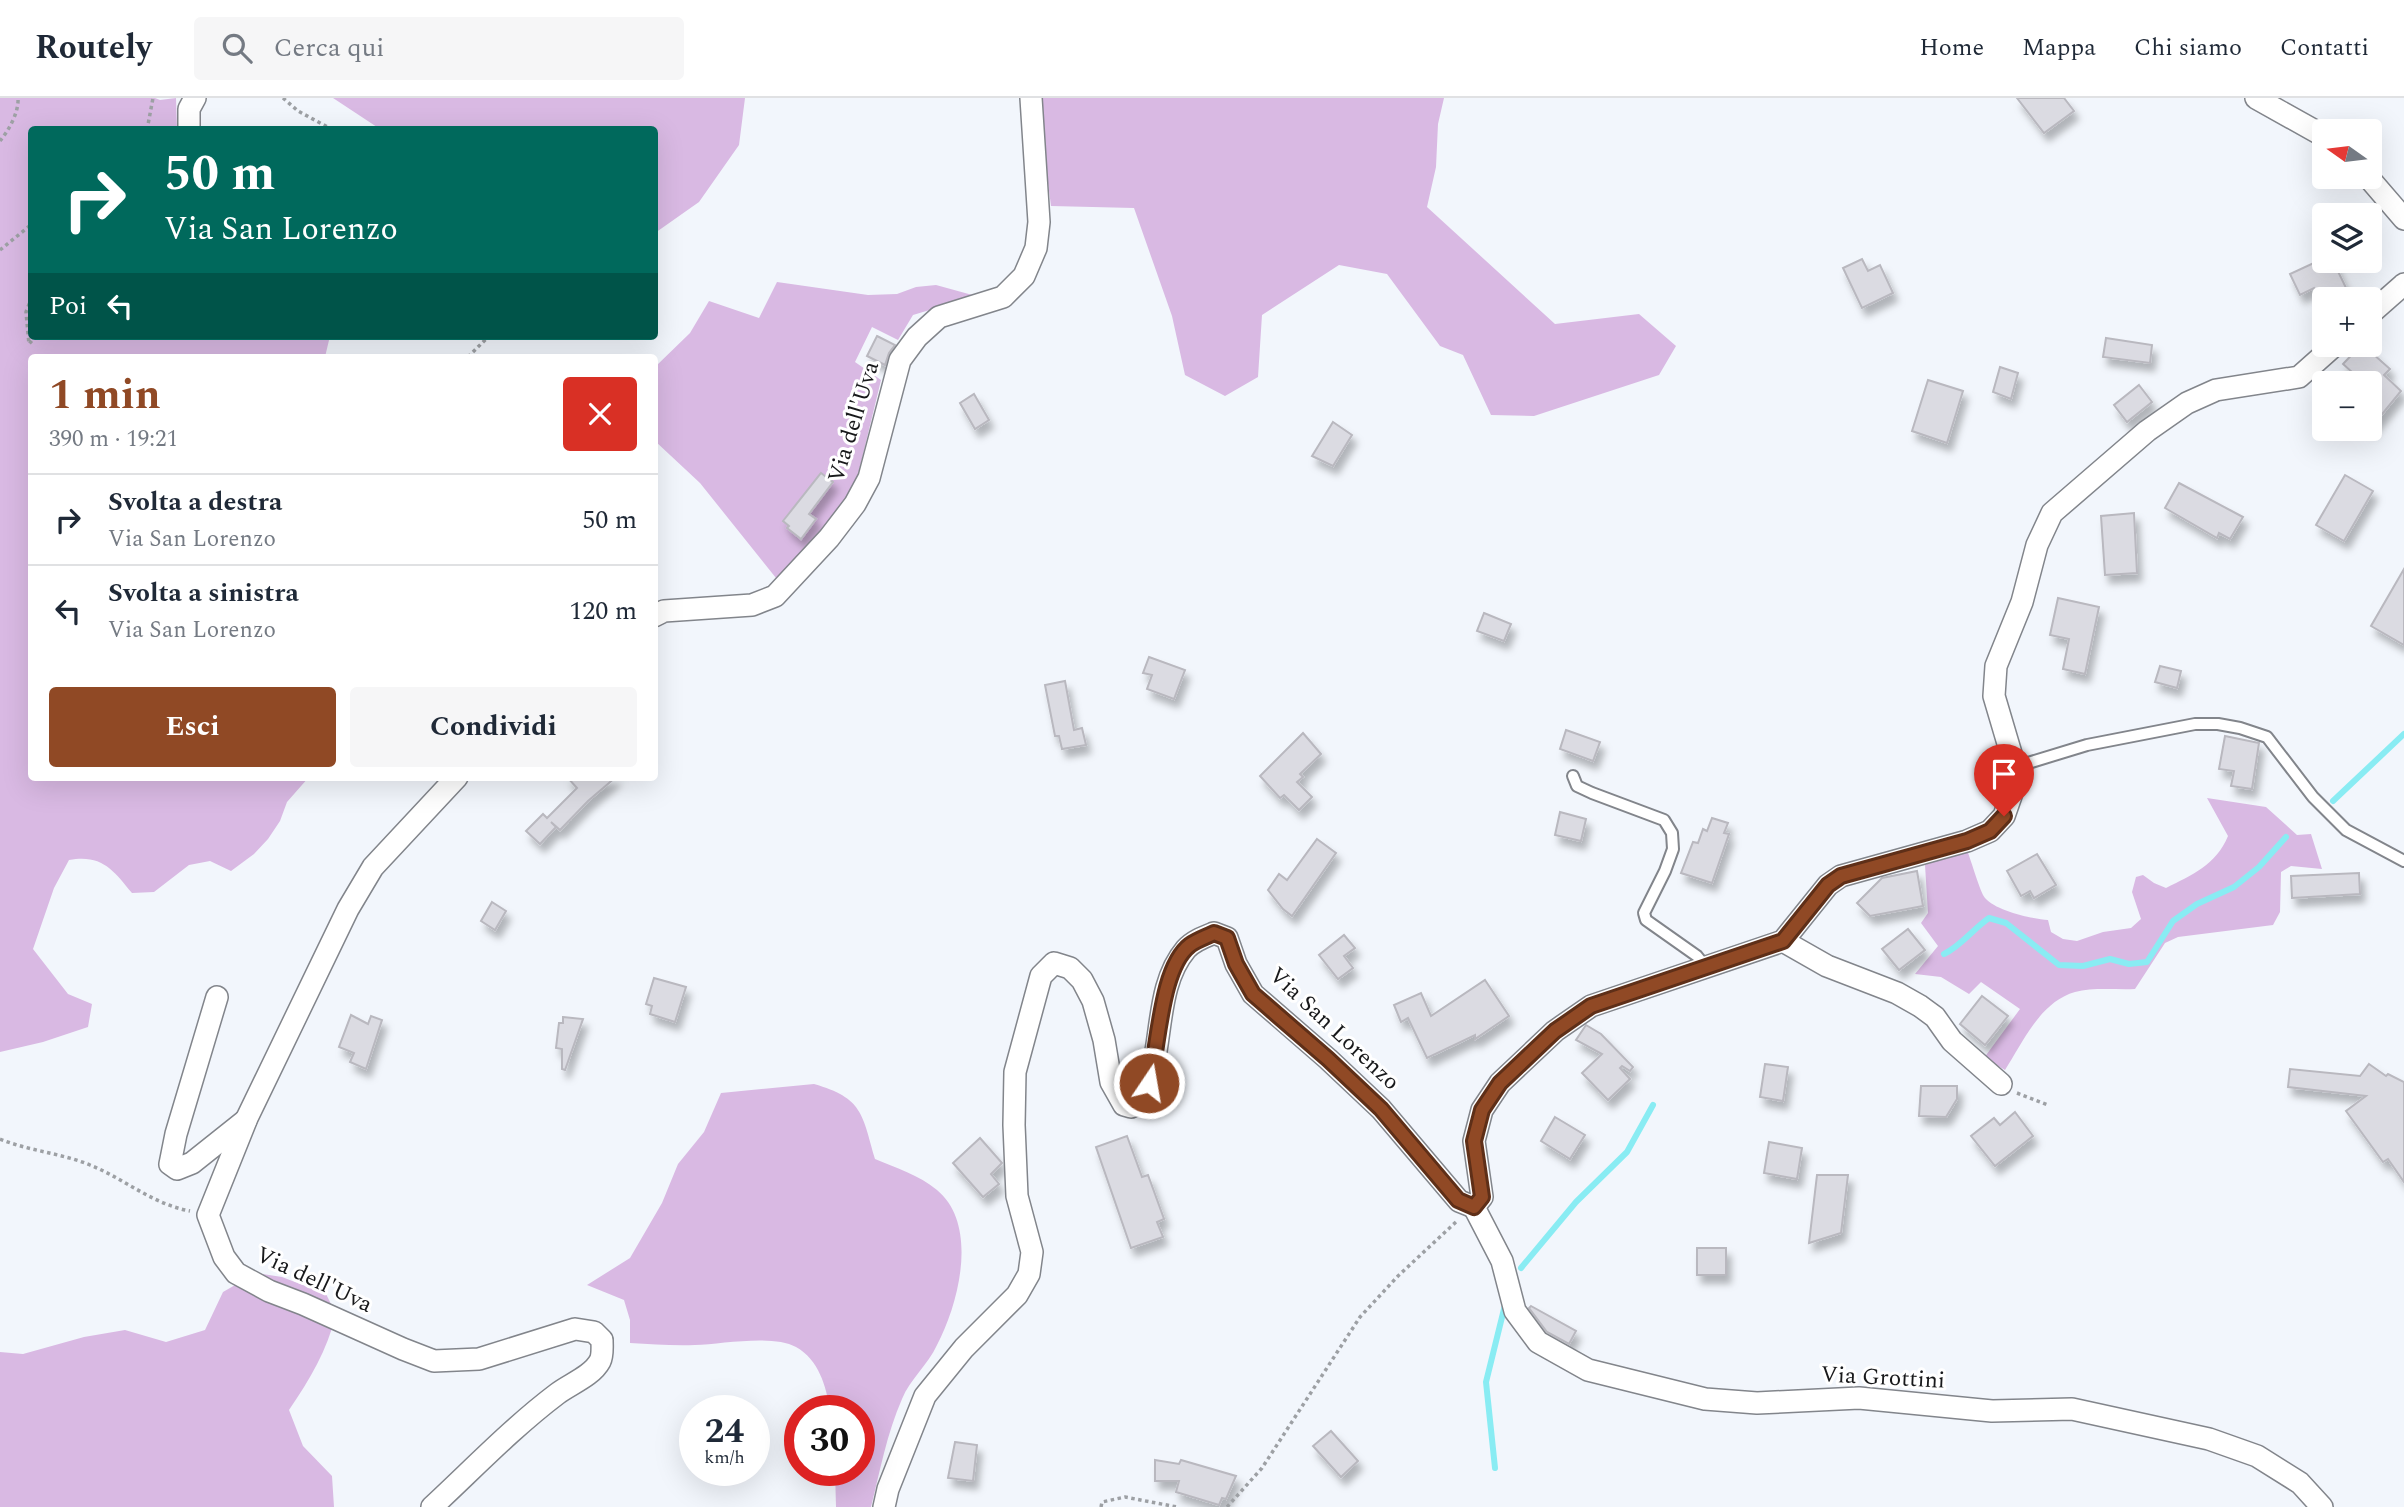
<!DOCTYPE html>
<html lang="it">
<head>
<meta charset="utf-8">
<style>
  :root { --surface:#fff; --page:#f6f6f7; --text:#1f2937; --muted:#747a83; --line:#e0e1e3; --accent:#904925 }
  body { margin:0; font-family:Spectral,serif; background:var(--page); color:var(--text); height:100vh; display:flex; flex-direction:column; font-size:26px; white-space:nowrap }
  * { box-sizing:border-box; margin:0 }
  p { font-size:23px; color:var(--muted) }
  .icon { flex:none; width:38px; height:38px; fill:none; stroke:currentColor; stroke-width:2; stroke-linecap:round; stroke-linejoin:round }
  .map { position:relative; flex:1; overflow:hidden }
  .side { position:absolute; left:28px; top:256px; width:630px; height:427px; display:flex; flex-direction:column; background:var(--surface); border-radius:7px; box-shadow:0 7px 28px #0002 }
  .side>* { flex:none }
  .banner { position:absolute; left:28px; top:28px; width:630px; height:214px; border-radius:7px; box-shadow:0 7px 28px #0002; background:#00695c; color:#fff; overflow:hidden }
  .needle { width:46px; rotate:284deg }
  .buttons { position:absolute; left:2312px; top:21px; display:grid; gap:14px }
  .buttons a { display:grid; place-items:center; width:70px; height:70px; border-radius:7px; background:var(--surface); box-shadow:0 7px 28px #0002; font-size:35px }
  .speed { position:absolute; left:679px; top:1297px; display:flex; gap:14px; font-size:35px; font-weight:700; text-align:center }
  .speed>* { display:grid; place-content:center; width:91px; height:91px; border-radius:50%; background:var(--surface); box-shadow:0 7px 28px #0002; line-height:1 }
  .speed small { font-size:18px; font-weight:400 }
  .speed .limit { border:10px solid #d22; background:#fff; color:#111 }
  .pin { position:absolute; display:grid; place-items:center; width:60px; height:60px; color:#fff; margin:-72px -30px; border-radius:50% 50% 50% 0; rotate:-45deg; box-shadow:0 0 7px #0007 }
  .pin .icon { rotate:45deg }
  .me { position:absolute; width:77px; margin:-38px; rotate:12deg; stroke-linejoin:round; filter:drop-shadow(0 0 5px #0008) }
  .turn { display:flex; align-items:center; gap:24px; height:147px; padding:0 21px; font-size:32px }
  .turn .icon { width:91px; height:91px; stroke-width:2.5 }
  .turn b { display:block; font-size:49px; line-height:60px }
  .then { display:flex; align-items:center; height:66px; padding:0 21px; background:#0003; gap:14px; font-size:26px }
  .round { display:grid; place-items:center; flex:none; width:74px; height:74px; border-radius:7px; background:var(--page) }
  .headline { display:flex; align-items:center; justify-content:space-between; height:119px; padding:0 21px }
  h1 { font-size:42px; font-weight:700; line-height:52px; color:var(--accent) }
  .button { display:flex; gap:14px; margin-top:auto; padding:14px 21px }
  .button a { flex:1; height:80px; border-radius:7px; background:var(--accent); color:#fff; font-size:28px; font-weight:700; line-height:80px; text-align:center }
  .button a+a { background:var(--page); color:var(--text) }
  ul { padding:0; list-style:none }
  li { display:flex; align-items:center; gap:21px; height:91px; padding:0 21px; border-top:2px solid var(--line) }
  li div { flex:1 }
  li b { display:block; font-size:26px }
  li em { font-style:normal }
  header { display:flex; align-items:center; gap:42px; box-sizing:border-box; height:98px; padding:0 35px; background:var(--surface); border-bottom:2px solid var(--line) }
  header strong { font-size:33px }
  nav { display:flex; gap:38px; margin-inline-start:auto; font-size:24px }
  .search { width:490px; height:63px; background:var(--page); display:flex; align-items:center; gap:18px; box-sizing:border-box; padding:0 24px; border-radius:7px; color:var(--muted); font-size:26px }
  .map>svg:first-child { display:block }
  .green { fill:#d9b9e3 }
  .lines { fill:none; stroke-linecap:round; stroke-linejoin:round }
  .stream { stroke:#89ecf3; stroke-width:6 }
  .building { fill:#dbdbe2; stroke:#b9b8bf; stroke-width:2; filter:url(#shadow) }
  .service-casing { stroke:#82858b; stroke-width:14 }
  .minor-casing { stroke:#82858b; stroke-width:24 }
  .path { stroke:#9da0a4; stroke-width:3.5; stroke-dasharray:3.5 3.5; stroke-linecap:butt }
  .service { stroke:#fff; stroke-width:10 }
  .minor { stroke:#fff; stroke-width:21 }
  .route-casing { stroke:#5e2f18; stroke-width:18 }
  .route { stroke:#904925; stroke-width:12 }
  .labels { text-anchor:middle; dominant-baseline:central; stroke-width:6; stroke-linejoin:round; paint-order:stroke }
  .street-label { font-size:23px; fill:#18191b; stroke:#fff }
</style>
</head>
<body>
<header>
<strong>Routely</strong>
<div class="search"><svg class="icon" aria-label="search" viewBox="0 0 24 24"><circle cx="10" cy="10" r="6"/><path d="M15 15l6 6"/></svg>Cerca qui</div>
<nav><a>Home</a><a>Mappa</a><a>Chi siamo</a><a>Contatti</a></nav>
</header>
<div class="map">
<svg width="2404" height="1409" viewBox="0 0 2404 1409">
  <defs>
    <filter id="shadow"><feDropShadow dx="4.5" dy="8" stdDeviation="3.5" flood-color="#0004"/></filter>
  </defs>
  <rect width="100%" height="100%" fill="#f2f6fc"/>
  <g class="green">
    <path d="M 0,0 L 155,0 L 160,2 L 176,0 L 177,31 L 32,32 L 32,238 L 330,238 L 325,259 L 32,259 L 32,679 L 309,679 L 287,704 L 280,723 L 268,741 L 254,756 L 231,773 L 210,763 L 189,767 L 154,794 L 132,795 C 113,772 102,756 69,762 L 54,790 L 33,851 L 68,896 L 92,906 L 88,929 L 43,944 L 0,954 Z"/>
    <polygon points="333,0 745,0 739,47 699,104 655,135 654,32 380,31"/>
    <polygon points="1037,0 1444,0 1438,26 1436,69 1427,109 1555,226 1639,216 1676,248 1659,277 1534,318 1491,317 1463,257 1440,248 1387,176 1339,167 1262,217 1258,279 1225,298 1185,277 1172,218 1134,110 1051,108"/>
    <polygon points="777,184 868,197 897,196 916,189 936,187 976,198 913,217 898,242 872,229 855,264 881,282 857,381 846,402 780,485 700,385 655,343 655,269 690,235 709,203 759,220"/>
    <path d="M 2207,700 L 2266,709 L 2297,737 L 2311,736 L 2322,771 L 2291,768 L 2281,774 L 2280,814 L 2273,827 L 2178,839 L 2165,845 L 2135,891 C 2117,892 2093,889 2075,894 C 2040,904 2023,944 2005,972 L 1984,960 L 2020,911 L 1981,884 L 1969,896 L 1941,879 L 1915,876 L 1938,848 L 1921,825 L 1928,815 L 1925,767 L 1967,752 C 1971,762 1980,794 1985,800 C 1996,813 2033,821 2048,822 L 2051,834 L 2063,841 L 2077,843 L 2103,834 L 2131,830 L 2141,821 L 2132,794 L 2136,779 L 2143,777 L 2154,785 L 2166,790 C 2192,777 2216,767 2228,738 Z"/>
    <path d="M 814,986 C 863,1000 862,1016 875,1061 C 896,1070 919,1077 937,1092 C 979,1127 959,1205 937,1247 C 928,1267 910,1281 902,1301 C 887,1335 880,1373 871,1409 L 836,1409 L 835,1372 L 859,1372 L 859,1312 L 830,1312 C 826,1288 819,1262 796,1249 C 773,1236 721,1246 695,1247 C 673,1248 652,1246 630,1245 L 630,1222 L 624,1202 L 587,1187 L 630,1160 L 662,1105 L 678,1066 L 704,1034 L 721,995 Z"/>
    <path d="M 256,1175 L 282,1179 L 326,1196 L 336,1216 C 327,1253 310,1281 289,1312 L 303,1348 L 332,1378 L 334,1409 L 0,1409 L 0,1254 L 23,1256 L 84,1239 L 125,1232 L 166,1244 L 205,1232 L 223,1194 Z"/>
  </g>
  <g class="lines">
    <g class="stream">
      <polyline points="2333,703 2404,636"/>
      <path d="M 1944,856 C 1961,848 1973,831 1989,820 L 2006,825 L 2059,867 L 2083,868 L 2110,861 L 2129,866 L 2147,864 L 2173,823 L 2197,806 L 2234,789 L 2259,769 L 2286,739"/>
      <polyline points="1521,1170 1576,1104 1627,1054 1653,1007"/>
      <polyline points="1495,1370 1486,1284 1505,1207"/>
    </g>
  </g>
  <g class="building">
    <polygon points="2017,0 2064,0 2074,13 2044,35"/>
    <polygon points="1862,161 1868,173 1880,167 1893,195 1862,210 1843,170"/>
    <polygon points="2318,163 2333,163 2348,194 2332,201 2324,201 2322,206 2314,190 2300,197 2290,176"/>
    <polygon points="877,238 895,247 889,255 885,267 867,258"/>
    <polygon points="2106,240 2152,247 2150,265 2103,259"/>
    <polygon points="2361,247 2363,247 2390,271 2384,277 2401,293 2370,331 2370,285 2364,285 2343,266"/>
    <polygon points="2000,269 2018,275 2011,301 1993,294"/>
    <polygon points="1928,282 1963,293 1947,345 1912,333"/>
    <polygon points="2139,287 2152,304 2127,324 2114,307"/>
    <polygon points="974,296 989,322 975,331 960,305"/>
    <polygon points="1333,324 1352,337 1333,368 1312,358"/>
    <polygon points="821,375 833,384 809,416 816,421 801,441 787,430 789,428 783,423"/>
    <polygon points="2345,377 2373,393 2344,443 2316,427"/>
    <polygon points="2179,385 2243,419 2230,441 2219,435 2217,440 2165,410"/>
    <polygon points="2134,415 2137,475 2105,477 2101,418"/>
    <polygon points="2404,471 2404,547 2371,528"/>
    <polygon points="2058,500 2099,509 2085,576 2063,571 2069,541 2050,537"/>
    <polygon points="1484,515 1511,526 1504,543 1477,533"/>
    <polygon points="1149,559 1185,572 1174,601 1147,591 1152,577 1143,575"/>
    <polygon points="2160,568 2181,573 2177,590 2155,584"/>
    <polygon points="1065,583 1074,632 1082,630 1086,647 1062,651 1059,638 1055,638 1045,587"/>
    <polygon points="1566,632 1600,644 1593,663 1560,651"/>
    <polygon points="1303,635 1321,656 1300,676 1303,679 1297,684 1312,699 1299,712 1284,697 1280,700 1260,678"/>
    <polygon points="2225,638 2259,645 2252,691 2231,688 2234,673 2219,671"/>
    <polygon points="567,679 616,679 588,703 560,732 551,724 556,729 540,746 526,733 543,716 547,720 577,690"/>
    <polygon points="1560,714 1586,721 1581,743 1555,737"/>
    <polygon points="1712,720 1728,725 1724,735 1729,736 1712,785 1681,775 1693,744 1698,745 1703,731 1707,733"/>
    <polygon points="1317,741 1336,755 1292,818 1283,811 1268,792 1279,776 1287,782"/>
    <polygon points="2037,756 2056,787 2034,800 2030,793 2021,798 2007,773"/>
    <polygon points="1917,773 1923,808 1870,818 1857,805 1882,780"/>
    <polygon points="2359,775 2360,796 2292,800 2291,778"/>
    <polygon points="492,804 506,813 495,832 481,823"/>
    <polygon points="1908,831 1925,852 1899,872 1882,851"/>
    <polygon points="1344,837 1355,850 1344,858 1353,870 1338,881 1319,857"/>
    <polygon points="654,880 686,889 675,924 650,916 652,908 646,906"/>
    <polygon points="1485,882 1509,918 1475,941 1475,937 1427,960 1408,920 1401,924 1394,907 1421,895 1431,918"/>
    <polygon points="1982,898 2008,918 1985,947 1960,926"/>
    <polygon points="351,917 368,926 371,918 382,922 366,971 350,964 354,955 339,949"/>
    <polygon points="563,919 583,921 565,972 562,971 562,951 556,950 559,925 563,925"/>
    <polygon points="1586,927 1601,936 1633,969 1630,973 1622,968 1620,970 1630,981 1608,1002 1582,975 1602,956 1576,942"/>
    <polygon points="1765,966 1788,969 1783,1003 1760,999"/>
    <polygon points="2369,966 2386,978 2388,976 2404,984 2404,1084 2388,1061 2383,1064 2346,1013 2366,998 2288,989 2290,971 2360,978"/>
    <polygon points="1921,988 1957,988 1957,1001 1946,1019 1919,1018"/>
    <polygon points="2015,1014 2033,1038 1995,1068 1971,1038 1994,1020 2000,1027"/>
    <polygon points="1555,1019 1585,1037 1570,1061 1541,1043"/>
    <polygon points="1127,1038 1142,1079 1148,1077 1164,1121 1157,1124 1163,1139 1131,1150 1096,1049"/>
    <polygon points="980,1040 1002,1065 991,1076 999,1086 983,1099 953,1065"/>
    <polygon points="1769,1044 1802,1050 1797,1081 1764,1075"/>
    <polygon points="1817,1077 1848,1077 1841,1135 1809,1145"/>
    <rect x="1697" y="1150" width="29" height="27"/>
    <polygon points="1531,1208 1576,1233 1569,1246 1547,1234 1529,1210"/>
    <polygon points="1331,1333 1358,1363 1341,1379 1313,1348"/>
    <polygon points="955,1344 977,1347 973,1383 948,1380"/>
    <polygon points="1155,1362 1179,1366 1181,1362 1236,1378 1226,1401 1222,1400 1219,1407 1176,1394 1179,1383 1155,1383"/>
  </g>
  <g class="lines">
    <g class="service-casing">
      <g id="service">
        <polyline points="2015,669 2087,647 2195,626 2218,626 2240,630 2267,639 2313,699 2346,732 2404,763"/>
        <polyline points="1573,678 1577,688 1592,695 1664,722 1672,735 1673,751 1665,773 1644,815 1646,822 1697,858 1705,868"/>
      </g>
    </g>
    <g class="minor-casing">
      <g id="minor">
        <polyline points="2256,0 2324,38"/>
        <polyline points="189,32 189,11 195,0"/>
        <polyline points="2368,79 2404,121"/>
        <polyline points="2370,216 2404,186"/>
        <polyline points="654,518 664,513 752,507 775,498 829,440 855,406 869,380 900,262 917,239 939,219 1003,199 1024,178 1036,150 1039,124 1031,0"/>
        <polyline points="1783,843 1827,868 1897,895 1920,908 1935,919 1952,943 2001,986"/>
        <polyline points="217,899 176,1036 170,1066 177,1071 192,1065 246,1022"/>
        <polyline points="1474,1109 1502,1163 1515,1213 1538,1244 1588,1272 1705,1301 1757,1305 1859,1300 1992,1313 2072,1311 2209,1341 2257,1358 2300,1385 2322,1409"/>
        <path d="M 432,1409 C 473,1371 512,1330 557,1296 C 570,1286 592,1278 600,1263 C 603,1257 602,1249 602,1242 L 594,1234 L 575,1231 L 479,1261 L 434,1263 L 403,1251 L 303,1206 L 269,1193 L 236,1175 L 224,1159 L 208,1117 L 247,1020 L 348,811 L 373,769 L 457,679"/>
        <path d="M 884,1409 L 888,1391 L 925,1298 L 964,1250 L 1017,1197 L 1029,1176 L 1032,1154 L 1017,1098 L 1014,1027 L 1015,974 L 1041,878 L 1054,865 L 1070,870 L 1082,882 L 1093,903 L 1104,942 L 1111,984 L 1124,1007 L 1131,1009 L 1145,1001 C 1147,990 1151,980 1153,969 C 1162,930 1159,883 1186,851 C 1193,843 1204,839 1214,835 L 1227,840 L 1236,866 L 1253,896 L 1328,961 L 1381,1011 L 1459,1103 L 1474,1109 L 1482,1099 L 1474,1043 L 1482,1012 L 1500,985 L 1555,933 L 1591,908 L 1783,843 L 1828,787 L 1841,778 L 1967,743 L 1990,733 L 2004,718 L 2012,695 L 2015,669 L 1994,598 L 1996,568 L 2022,504 L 2037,447 L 2052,415 L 2147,333 L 2187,305 L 2216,292 L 2299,279 L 2335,247"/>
      </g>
    </g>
    <g class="path">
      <polyline points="283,0 298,13 333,32"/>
      <polyline points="147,32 153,0"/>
      <path d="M 0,43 C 9,32 19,14 18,0"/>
      <polyline points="0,152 32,126"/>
      <polyline points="32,199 26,214 29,246 36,238"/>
      <polyline points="468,259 489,238"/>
      <polyline points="2017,995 2048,1007"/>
      <path d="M 0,1041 C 29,1053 61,1055 90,1067 C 125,1081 152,1106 190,1113"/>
      <polyline points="1101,1409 1102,1404 1125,1399 1177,1409"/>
      <polyline points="1227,1409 1262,1370 1360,1219 1398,1178 1457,1123"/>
    </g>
    <use href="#service" class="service"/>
    <use href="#minor" class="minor"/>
  </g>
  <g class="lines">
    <g class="route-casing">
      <path id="route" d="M 1149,985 C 1159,949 1160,870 1190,847 C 1197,842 1206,839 1214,835 L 1227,840 L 1236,866 L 1253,896 L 1328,961 L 1381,1011 L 1458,1102 L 1474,1109 L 1482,1099 L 1474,1043 L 1482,1012 L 1500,985 L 1555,933 L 1591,908 L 1783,843 L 1828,787 L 1841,778 L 1967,743 L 1990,733 L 2004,718"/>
    </g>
    <use href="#route" class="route"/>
  </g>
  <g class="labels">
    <g class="street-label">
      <text transform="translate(854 324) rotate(-73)">Via dell'Uva</text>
      <text transform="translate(1334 931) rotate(43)">Via San Lorenzo</text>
      <text transform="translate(314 1182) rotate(25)">Via dell'Uva</text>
      <text transform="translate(1883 1280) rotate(3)">Via Grottini</text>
    </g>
  </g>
</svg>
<div class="buttons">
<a><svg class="needle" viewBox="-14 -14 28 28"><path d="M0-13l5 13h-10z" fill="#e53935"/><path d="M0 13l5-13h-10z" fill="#747a83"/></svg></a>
<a><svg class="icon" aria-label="layers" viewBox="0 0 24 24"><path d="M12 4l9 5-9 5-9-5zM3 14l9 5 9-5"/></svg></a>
<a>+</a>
<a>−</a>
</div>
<div class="speed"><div>24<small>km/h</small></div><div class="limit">30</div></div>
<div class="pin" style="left:2004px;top:718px;background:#d93025"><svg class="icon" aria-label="arrive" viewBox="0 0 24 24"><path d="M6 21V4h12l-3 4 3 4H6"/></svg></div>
<svg class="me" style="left:1149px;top:985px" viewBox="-20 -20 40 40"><circle r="17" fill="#904925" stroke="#fff" stroke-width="3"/><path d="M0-11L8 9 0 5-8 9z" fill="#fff"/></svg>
<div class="banner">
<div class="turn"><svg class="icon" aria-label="right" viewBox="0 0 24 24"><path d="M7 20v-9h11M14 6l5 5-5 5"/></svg><div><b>50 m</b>Via San Lorenzo</div></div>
<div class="then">Poi<svg class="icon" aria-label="left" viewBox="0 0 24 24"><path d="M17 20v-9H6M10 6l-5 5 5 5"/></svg></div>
</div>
<section class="side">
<div class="headline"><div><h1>1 min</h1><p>390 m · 19:21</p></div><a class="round" style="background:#d93025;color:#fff"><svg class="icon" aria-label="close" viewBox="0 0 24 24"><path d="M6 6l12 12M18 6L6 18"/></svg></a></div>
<ul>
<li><svg class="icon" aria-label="right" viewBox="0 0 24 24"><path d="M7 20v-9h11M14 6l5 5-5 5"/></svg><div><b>Svolta a destra</b><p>Via San Lorenzo</p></div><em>50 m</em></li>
<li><svg class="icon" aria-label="left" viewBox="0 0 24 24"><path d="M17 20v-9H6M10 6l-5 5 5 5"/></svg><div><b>Svolta a sinistra</b><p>Via San Lorenzo</p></div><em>120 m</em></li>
</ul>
<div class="button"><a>Esci</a><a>Condividi</a></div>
</section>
</div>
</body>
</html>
